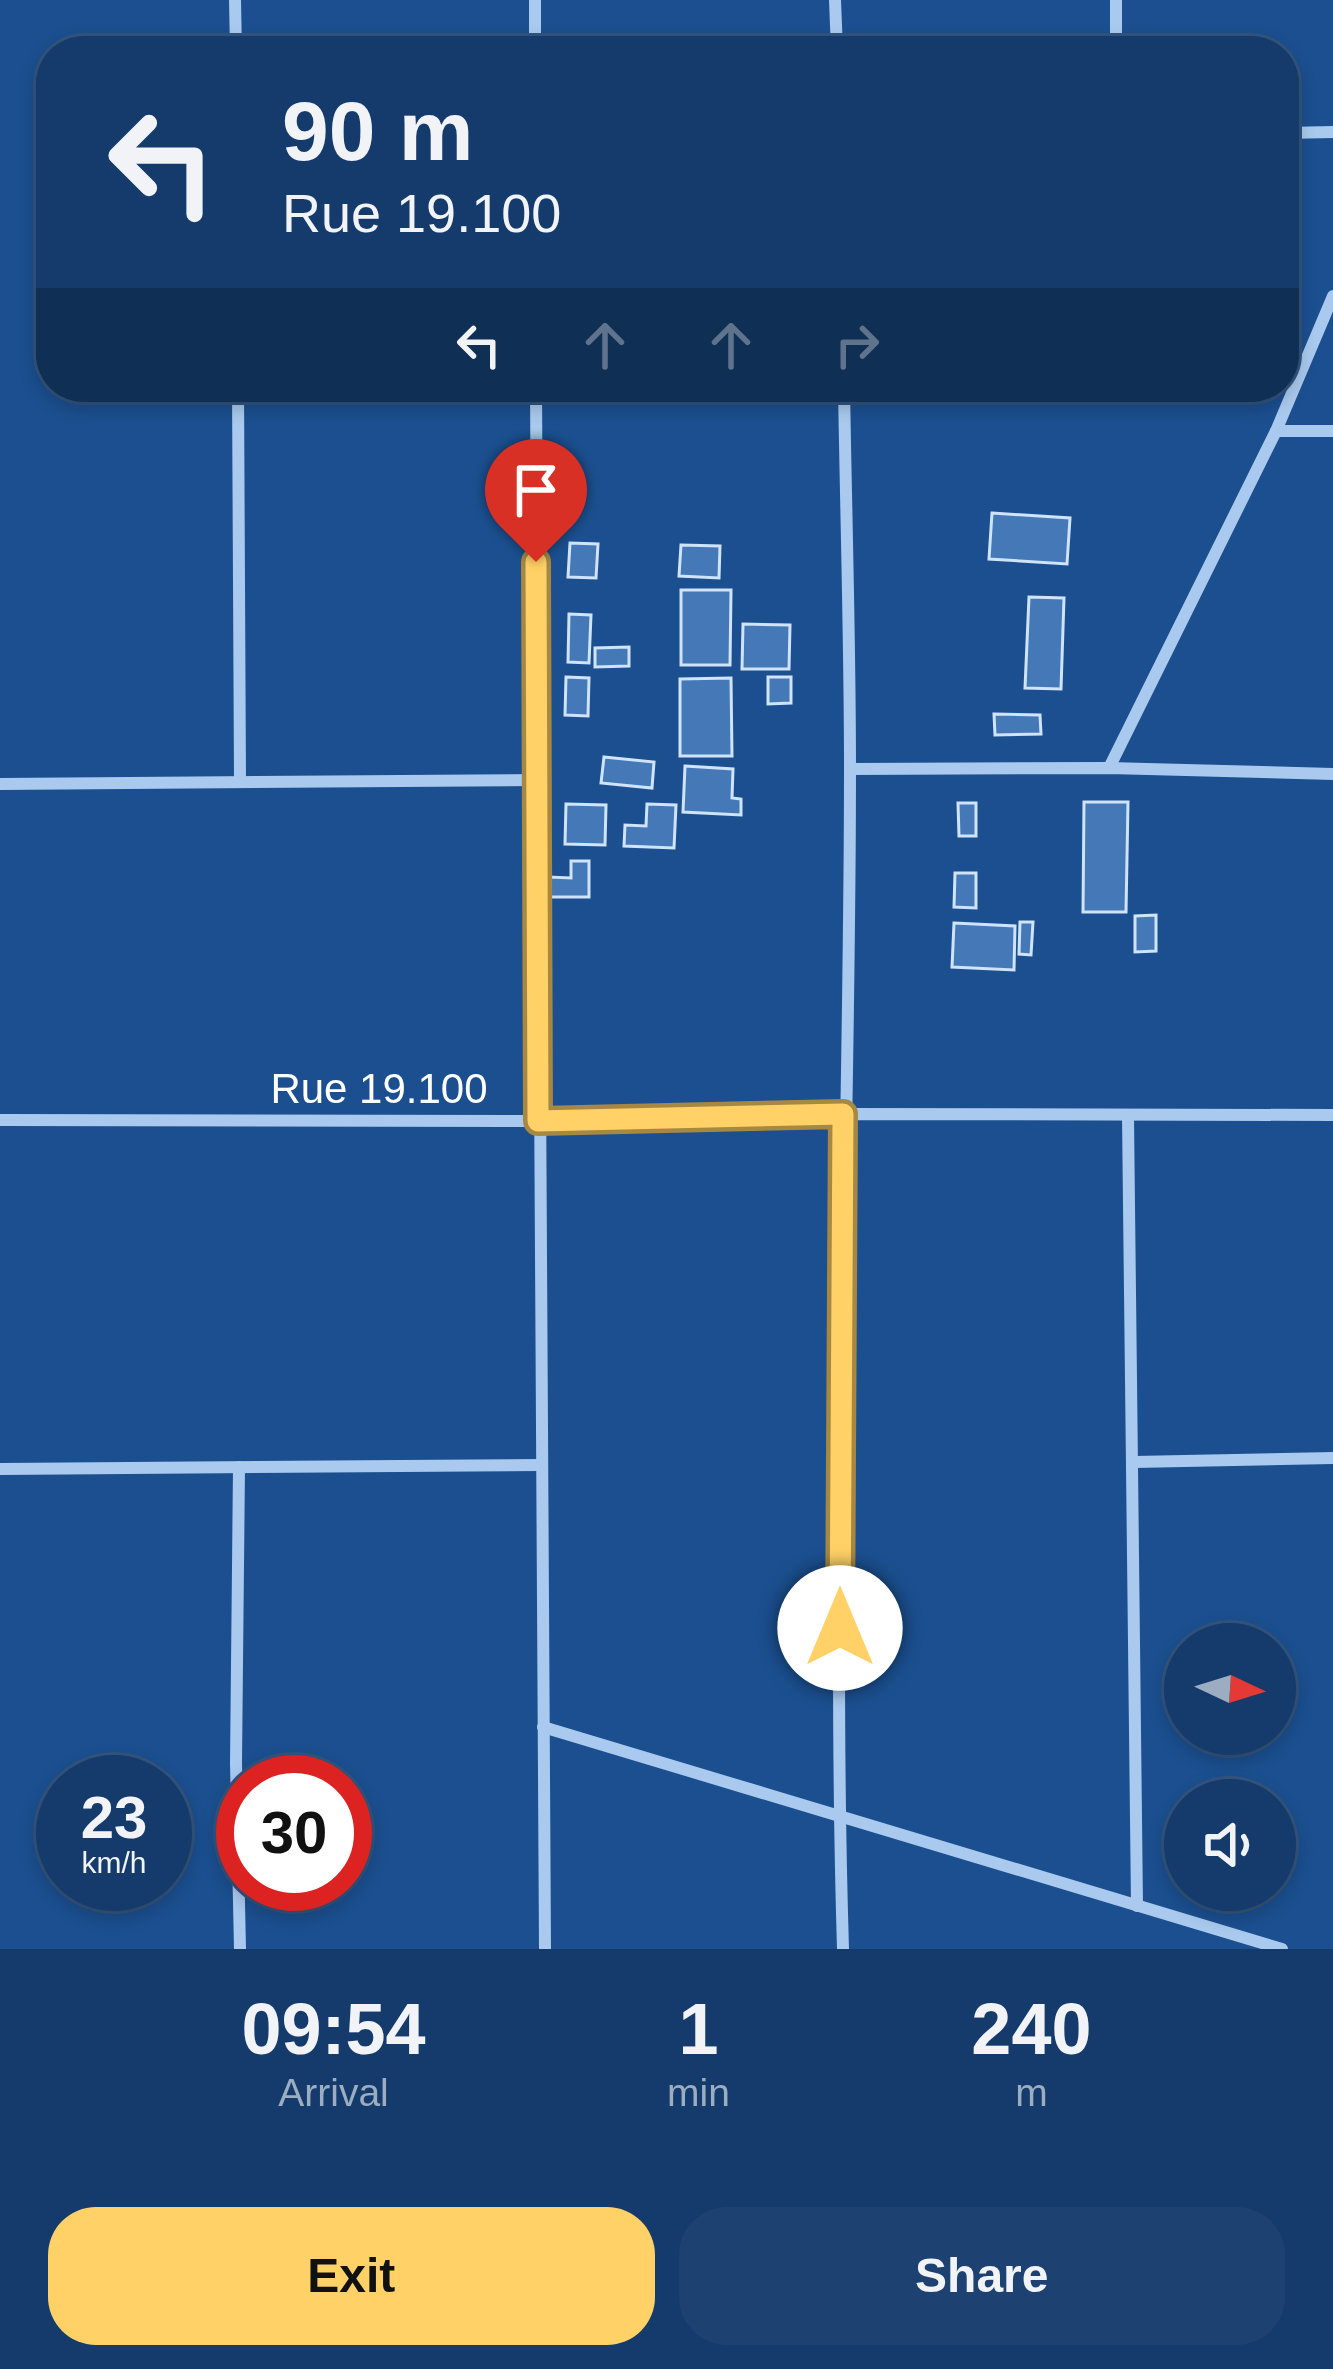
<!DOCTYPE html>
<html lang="en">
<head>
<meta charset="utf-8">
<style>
  :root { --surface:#143b6b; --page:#1d4271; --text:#f1f3f6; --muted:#9dadc1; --line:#33557e; --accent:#ffd166 }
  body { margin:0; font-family:Arial,sans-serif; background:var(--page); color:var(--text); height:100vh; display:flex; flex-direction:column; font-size:45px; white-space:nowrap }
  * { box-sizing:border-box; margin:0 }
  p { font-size:39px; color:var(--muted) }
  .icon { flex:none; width:66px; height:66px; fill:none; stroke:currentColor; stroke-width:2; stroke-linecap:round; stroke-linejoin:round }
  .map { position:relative; height:1949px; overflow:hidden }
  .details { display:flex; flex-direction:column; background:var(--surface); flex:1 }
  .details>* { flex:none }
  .guide { position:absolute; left:36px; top:36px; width:1263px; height:366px; border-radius:48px; box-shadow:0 6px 18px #0003,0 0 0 3px var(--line); background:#143b6b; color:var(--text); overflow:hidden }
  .needle { width:78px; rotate:94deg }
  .fabs { position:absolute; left:1164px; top:1623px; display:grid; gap:24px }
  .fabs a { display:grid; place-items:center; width:132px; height:132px; border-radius:50%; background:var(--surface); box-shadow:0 6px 18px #0003,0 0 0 3px var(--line); font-size:60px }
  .speed { position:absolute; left:36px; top:1755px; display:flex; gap:24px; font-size:60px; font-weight:700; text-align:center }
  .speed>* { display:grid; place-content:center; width:156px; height:156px; border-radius:50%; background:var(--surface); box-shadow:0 6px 18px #0003,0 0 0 3px var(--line); line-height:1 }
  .speed small { font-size:30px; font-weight:400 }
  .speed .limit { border:18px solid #d22; background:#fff; color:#111 }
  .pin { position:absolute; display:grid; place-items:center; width:102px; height:102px; color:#fff; margin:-123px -51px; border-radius:50% 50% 50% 0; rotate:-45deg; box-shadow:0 0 12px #0007 }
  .pin .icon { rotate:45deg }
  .me { position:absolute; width:132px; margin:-66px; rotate:0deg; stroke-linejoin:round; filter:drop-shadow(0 0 9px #0008) }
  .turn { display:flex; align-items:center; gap:42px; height:252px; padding:0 48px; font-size:54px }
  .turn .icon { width:156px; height:156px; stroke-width:2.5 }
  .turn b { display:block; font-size:84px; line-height:102px }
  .lanes { display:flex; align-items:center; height:114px; padding:0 48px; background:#0003; justify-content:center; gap:60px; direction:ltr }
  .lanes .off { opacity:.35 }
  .eta { display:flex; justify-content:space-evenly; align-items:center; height:204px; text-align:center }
  .eta b { font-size:72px; font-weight:600; line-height:84px }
  .action { display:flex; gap:24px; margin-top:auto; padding:24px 48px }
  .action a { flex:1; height:138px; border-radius:48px; background:var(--accent); color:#111; font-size:48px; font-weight:600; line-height:138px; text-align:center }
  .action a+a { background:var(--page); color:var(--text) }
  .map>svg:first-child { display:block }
  .building { fill:#4478b7; stroke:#cfe3fa; stroke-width:3 }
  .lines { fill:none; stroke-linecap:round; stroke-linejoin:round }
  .street { stroke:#a9c9ee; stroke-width:12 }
  .route-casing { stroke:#a68842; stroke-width:30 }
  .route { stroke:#ffd166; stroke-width:21 }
  .labels { text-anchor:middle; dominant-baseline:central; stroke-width:12; stroke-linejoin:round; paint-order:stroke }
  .street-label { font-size:42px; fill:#fff; stroke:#1b4f8f }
</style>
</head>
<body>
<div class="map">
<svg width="1333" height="1949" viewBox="0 0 1333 1949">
  <rect width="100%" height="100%" fill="#1b4f8f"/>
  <g class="building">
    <polygon points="992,513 1070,518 1067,564 989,559"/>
    <polygon points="570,543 598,544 596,578 568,577"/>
    <polygon points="681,545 720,546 719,578 679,576"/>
    <polygon points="681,590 731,590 730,665 681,665"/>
    <polygon points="1029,597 1064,598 1061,689 1025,688"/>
    <polygon points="569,614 591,615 589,663 568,662"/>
    <polygon points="743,624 790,625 789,669 742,669"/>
    <polygon points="629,647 629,666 595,667 595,648"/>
    <polygon points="566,677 589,678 588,716 565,715"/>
    <polygon points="768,677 791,677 791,703 768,704"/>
    <polygon points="731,678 732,756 680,756 680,679"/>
    <polygon points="994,714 1040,715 1041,734 995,735"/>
    <polygon points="604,757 654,762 652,788 601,783"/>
    <polygon points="685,766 733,769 732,798 741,799 741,815 683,812"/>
    <polygon points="1084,802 1128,802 1126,912 1083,912"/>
    <polygon points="958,803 976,803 976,836 959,836"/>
    <polygon points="566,804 606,805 605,845 565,844"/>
    <polygon points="647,804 676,805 674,848 624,846 625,825 646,826"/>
    <polygon points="571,861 589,861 589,897 550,897 549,877 571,878"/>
    <polygon points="955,873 976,873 976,908 954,907"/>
    <polygon points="1156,915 1156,951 1135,952 1135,916"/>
    <polygon points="1020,922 1033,922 1031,955 1019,954"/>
    <polygon points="954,923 1015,926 1014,970 952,967"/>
  </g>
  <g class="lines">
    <g class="street">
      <polyline points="235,0 236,51"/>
      <polyline points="835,0 837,51"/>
      <polyline points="1116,0 1116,51"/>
      <polyline points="535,51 535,0"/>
      <polyline points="1284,133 1333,132"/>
      <polyline points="238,387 240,780"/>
      <polyline points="536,387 545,1949"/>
      <polyline points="1276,431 1333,431"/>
      <polyline points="1109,768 1276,431 1333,296"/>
      <polyline points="850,769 1109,768 1333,774"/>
      <polyline points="0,784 536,780"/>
      <polyline points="1128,1117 1137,1906"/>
      <polyline points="0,1120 539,1121 843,1114 1333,1115"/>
      <polyline points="1134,1462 1333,1458"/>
      <polyline points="239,1467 236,1763 240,1949"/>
      <polyline points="0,1469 541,1465"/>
      <polyline points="543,1727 1282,1949"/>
      <path d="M 843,1949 C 831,1556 850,1162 850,768 C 850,641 846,514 844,387"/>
    </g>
  </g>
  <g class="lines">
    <g class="route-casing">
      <polyline id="route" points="536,562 538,1121 843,1114 840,1628"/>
    </g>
    <use href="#route" class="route"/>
  </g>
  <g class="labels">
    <g class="street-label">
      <text x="379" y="1088">Rue 19.100</text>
    </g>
  </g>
</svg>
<div class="fabs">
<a><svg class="needle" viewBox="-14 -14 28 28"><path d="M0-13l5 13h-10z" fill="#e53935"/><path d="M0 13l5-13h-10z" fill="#9dadc1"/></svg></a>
<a><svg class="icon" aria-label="sound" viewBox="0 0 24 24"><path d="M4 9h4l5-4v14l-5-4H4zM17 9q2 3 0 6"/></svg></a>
</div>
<div class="speed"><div>23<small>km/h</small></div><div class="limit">30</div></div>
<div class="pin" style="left:536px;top:562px;background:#d93025"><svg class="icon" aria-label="arrive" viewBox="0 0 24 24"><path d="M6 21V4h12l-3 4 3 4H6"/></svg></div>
<svg class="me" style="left:840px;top:1628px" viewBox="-20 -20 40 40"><circle r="19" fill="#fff"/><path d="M0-13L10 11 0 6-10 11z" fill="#ffd166"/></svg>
<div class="guide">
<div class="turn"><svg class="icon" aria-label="left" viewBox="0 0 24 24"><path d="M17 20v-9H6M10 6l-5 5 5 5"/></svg><div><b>90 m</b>Rue 19.100</div></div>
<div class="lanes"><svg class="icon" aria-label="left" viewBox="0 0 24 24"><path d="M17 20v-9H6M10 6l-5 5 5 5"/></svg><svg class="icon off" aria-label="ahead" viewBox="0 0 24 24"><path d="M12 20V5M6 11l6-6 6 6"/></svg><svg class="icon off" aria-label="ahead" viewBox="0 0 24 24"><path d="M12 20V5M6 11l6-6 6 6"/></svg><svg class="icon off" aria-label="right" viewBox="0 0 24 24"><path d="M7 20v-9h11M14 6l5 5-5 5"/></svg></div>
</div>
</div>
<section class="details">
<div class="eta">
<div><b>09:54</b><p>Arrival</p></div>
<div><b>1</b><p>min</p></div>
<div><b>240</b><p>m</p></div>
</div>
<div class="action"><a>Exit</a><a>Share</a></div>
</section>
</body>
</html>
